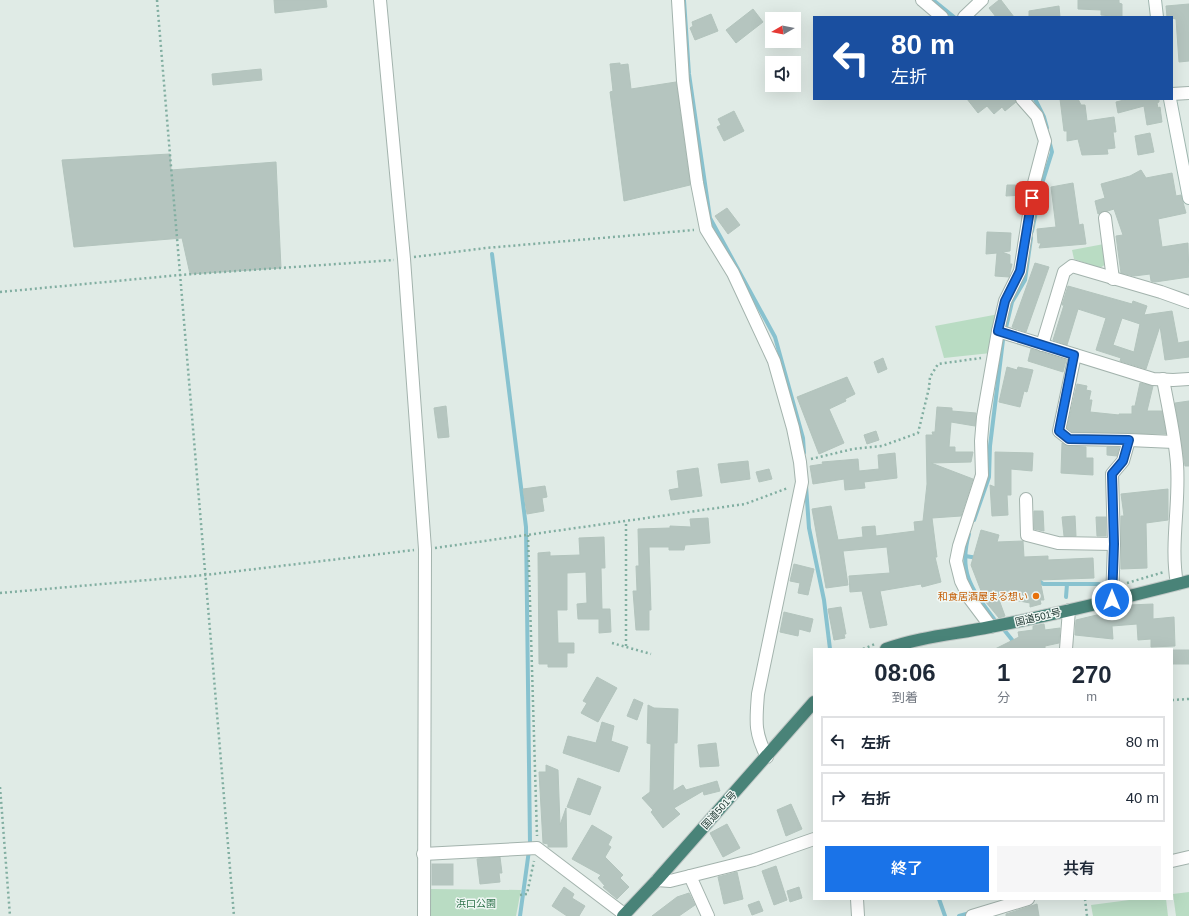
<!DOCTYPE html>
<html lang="ja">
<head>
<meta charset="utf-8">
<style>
  :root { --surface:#fff; --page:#f6f6f7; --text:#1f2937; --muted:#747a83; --line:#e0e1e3; --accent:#1a73e8 }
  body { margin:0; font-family:Arial,"Noto Sans JP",sans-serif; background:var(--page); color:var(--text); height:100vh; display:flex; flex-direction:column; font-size:15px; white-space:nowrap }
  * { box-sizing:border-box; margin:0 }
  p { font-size:13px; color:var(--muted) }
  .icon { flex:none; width:22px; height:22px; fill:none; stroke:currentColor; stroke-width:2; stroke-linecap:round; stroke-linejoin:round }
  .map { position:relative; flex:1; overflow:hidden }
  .side { position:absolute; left:813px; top:648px; width:360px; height:252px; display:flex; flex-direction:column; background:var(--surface); border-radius:0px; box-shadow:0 4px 16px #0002 }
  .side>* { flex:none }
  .hud { position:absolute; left:813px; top:16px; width:360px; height:84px; border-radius:0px; box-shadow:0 4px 16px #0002; background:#1a4fa0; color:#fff; overflow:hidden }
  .needle { width:26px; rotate:261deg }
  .controls { position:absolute; left:765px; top:12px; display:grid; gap:8px }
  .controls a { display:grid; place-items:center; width:36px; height:36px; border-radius:0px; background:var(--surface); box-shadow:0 4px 16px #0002; font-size:20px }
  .pin { position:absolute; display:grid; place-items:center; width:34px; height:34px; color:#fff; margin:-17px; border-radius:8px; box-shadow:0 2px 6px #0006 }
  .me { position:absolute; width:44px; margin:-22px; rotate:0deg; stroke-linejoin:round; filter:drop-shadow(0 0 3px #0008) }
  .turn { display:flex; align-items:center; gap:14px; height:84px; padding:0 12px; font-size:18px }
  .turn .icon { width:52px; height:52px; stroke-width:2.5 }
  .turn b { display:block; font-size:28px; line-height:34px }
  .eta { display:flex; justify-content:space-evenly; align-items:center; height:68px; text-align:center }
  .eta b { font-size:24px; font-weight:600; line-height:28px }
  .action { display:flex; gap:8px; margin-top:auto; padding:8px 12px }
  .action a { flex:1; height:46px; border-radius:0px; background:var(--accent); color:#fff; font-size:16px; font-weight:600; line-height:46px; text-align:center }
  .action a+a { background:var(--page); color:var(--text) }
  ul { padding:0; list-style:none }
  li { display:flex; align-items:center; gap:12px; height:50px; margin:0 8px 6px; padding:0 4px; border:2px solid var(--line); border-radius:0px }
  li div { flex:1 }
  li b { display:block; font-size:15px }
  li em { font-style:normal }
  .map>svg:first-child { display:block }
  .green { fill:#b9dcc3 }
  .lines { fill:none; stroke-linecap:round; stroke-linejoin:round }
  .stream { stroke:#88c2cf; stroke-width:4 }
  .building { fill:#b5c5bf; stroke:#b3c4bd; fill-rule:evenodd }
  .minor-casing { stroke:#a3b3ad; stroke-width:14 }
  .secondary-casing { stroke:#9fb6af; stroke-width:14 }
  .trunk-casing { stroke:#c1c8c6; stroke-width:14 }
  .path { stroke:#81aea1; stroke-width:2.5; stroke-dasharray:2 3; stroke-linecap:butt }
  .minor { stroke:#fff; stroke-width:12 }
  .secondary { stroke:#fff; stroke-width:12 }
  .trunk { stroke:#498378; stroke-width:12 }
  .route-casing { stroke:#114b97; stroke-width:10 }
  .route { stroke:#1a73e8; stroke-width:7 }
  .food-dot { fill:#e8710a; stroke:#f0f7f4; stroke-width:1.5 }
  .labels { text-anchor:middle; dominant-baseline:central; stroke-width:3; stroke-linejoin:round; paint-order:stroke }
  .food-label { font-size:10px; fill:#c56008; stroke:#f0f7f4; text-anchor:end }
  .street-label { font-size:10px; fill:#213b35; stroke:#f0f7f4 }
  .park-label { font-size:10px; fill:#2c7149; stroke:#f0f7f4 }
</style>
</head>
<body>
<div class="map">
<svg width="1189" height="916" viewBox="0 0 1189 916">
  <rect width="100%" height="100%" fill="#e0ebe6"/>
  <g class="green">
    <polygon points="1104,244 1106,264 1100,268 1074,259 1072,250"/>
    <polygon points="999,314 991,353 944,358 935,326"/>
    <polygon points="430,889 521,890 516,916 430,916"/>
    <polygon points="1189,892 1189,916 1176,916 1173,894"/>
    <polygon points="1137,899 1166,899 1168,916 1093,916 1091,905"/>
  </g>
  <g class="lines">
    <g class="stream">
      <polyline points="684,0 689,74 710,218 775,337 803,438 804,453"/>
      <polyline points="933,0 954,17"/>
      <polyline points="1035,99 1044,117 1047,128"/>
      <polyline points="1032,231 1041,187 1052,152 1049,140"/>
      <polyline points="492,254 526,527 530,843 520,916"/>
      <polyline points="806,486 809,528 824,600 830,649"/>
      <polyline points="974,520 989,477 990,446 1003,340 1012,302 1025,280 1031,238"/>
      <path d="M 969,534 C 958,573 972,589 994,619"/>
      <polyline points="965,556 978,558"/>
      <polyline points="1037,579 1043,584 1099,584"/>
      <polyline points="1066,597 1067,584"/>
      <polyline points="1005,631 1017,646 1017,649"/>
      <polyline points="939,899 945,916"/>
      <polyline points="959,916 970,913"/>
    </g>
  </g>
  <g class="building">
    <polygon points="274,0 326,0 327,7 275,13"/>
    <polygon points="999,0 1001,0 1014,17 996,17 989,8"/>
    <polygon points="1078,0 1119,0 1119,3 1122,4 1122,17 1101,15 1101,10 1078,9"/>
    <polygon points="1189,4 1189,61 1179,62 1176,19 1167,17 1166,6"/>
    <polygon points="1059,6 1060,17 1029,17 1029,11"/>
    <polygon points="753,9 763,22 736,43 726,30"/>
    <polygon points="711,14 718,31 695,40 690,28 693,26 692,22"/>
    <polygon points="620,63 620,65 628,64 631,89 676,82 690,185 624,201 610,92 613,91 610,64"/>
    <polygon points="261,69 262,80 213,85 212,74"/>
    <polygon points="967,99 1015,99 1016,102 1005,111 1002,107 994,114 987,106 978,113"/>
    <polygon points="1060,99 1078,99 1081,105 1085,105 1087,121 1114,117 1116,132 1113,132 1115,148 1107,149 1108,154 1082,155 1078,139 1067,141 1067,131 1064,131"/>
    <polygon points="1128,99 1159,99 1159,102 1157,103 1158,108 1160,107 1162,122 1147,125 1144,106 1118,113 1116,102"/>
    <polygon points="734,111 744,131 724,141 717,127 721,125 718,119"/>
    <polygon points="1150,133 1154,152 1138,155 1135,136"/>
    <polygon points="170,154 171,170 276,162 281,268 190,274 182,238 74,247 62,160"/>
    <polygon points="1141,170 1146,178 1172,173 1176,196 1181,195 1186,213 1158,219 1162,247 1188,243 1189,277 1155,282 1151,281 1150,274 1134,276 1121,273 1116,236 1123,235 1114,209 1098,214 1095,201 1105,198 1101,184 1130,176"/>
    <polygon points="1073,183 1079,225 1083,224 1086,244 1039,248 1041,243 1038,243 1037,229 1056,227 1051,187"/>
    <polygon points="1007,185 1022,185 1024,195 1006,196"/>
    <polygon points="727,208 740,225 728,234 715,216"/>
    <polygon points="987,232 1011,233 1010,251 1002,252 1010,255 1010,264 1012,264 1009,277 995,276 997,253 986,254"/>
    <polygon points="1035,263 1049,267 1026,332 1012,327"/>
    <path d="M 1068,286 L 1132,304 L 1133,301 L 1147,306 L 1144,315 L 1172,311 L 1178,343 L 1189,341 L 1189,357 L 1165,360 L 1160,326 L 1146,369 L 1120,361 L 1121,358 L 1096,350 L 1106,318 L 1078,309 L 1067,345 L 1053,340 L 1064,305 L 1062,305 ZM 1122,318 L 1140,324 L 1134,352 L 1113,345 Z"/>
    <polygon points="1031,349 1066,360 1063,372 1028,361"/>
    <polygon points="883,358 887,369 878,373 874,362"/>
    <polygon points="1007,367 1017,370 1018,367 1033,370 1027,392 1024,391 1020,407 999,402"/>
    <polygon points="847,377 855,394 845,399 846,401 829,409 844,443 819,454 797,397"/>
    <polygon points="1140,383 1153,386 1147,411 1162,411 1166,434 1072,432 1067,428 1077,384 1087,386 1086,390 1091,391 1089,400 1092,400 1090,412 1119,415 1119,414 1132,414 1132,406 1135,406"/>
    <polygon points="1189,401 1189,466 1185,466 1175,403"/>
    <polygon points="446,406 449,437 438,438 434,408"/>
    <polygon points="937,407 952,408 952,411 976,413 975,426 951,422 949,447 955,447 955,452 973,452 971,462 931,463 973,479 961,516 932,518 937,557 935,557 941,582 922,587 921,584 880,591 887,625 870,628 862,591 850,592 849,576 890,573 887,547 843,551 848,585 826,588 812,509 831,506 838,540 863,537 862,527 875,526 876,536 915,531 914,522 923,521 927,484 926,435 933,435 932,432 935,432"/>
    <polygon points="876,431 879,440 867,444 864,435"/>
    <polygon points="1062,443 1069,446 1086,447 1086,458 1093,458 1093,475 1061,473"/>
    <polygon points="1107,447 1119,447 1117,456 1107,455"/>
    <polygon points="995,452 1033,453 1032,471 1011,469 1011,495 1007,495 1008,515 992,516 990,485 995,487"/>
    <polygon points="895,453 897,478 864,482 865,488 845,490 844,479 813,484 810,466 823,464 822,462 858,459 859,471 879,469 878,455"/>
    <polygon points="748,461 750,479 721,483 718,464"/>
    <polygon points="698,468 702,496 671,500 669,490 679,488 677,471"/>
    <polygon points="769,469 772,479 759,482 756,472"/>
    <polygon points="545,486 547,497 542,498 544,511 527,514 523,489"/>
    <polygon points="1168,489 1168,520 1146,523 1147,568 1121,569 1121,516 1124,516 1121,494"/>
    <polygon points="1034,511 1043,511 1044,531 1034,529"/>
    <polygon points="1075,516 1076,536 1064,536 1062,517"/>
    <polygon points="1096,517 1106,517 1106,536 1097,536"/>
    <polygon points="708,518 710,543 685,545 684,550 669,550 669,547 649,547 651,610 649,610 649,630 636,630 633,591 637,591 636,566 639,566 638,529 670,528 670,526 691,527 690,519"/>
    <polygon points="981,530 999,535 997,542 1023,541 1024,557 1048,556 1048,560 1093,558 1094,578 1040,580 1044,600 1040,600 1041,604 1030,607 1030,603 998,597 1005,616 999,618 985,601 971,565"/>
    <polygon points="604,537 605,568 601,568 602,609 610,609 611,632 599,633 599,619 578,619 577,604 587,603 586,572 567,573 567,610 557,610 558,643 574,643 574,653 567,653 567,667 548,667 548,664 539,664 538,553 550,552 550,556 580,555 579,538"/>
    <polygon points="794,564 814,569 808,595 798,593 800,583 790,581"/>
    <polygon points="1153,604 1153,619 1174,617 1175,646 1151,647 1151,639 1138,640 1137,624 1112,626 1113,639 1075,635 1076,620 1105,613 1105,610 1129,609 1129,605"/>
    <polygon points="841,607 846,634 844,634 845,638 834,640 828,609"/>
    <polygon points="784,612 813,619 810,632 799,629 798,636 780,632"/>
    <polygon points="1044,624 1045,630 1060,628 1059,643 1045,646 1045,649 995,649 1019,637 1018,632 1033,630 1033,626"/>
    <rect x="1172" y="650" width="17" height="14"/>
    <polygon points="597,677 617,688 598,722 581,713 587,703 583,701"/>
    <polygon points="634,699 643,703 637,720 627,716"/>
    <polygon points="648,705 654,708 678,709 677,743 674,743 673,791 683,785 686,790 717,781 720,791 704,795 703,791 674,808 680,814 663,828 651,812 653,810 642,798 650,792 651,744 647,743"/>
    <polygon points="602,722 614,726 611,741 628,747 619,772 563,753 568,736 596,743"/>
    <polygon points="716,743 719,766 700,767 698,745"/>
    <polygon points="546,765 558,770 560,825 566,808 567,847 548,847 548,844 543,843 539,772 546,772"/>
    <polygon points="578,778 601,787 590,815 567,807"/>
    <polygon points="791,804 802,829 786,836 777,810"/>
    <polygon points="727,824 740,848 723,857 710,833"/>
    <polygon points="592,825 612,837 608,845 611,847 605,857 623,875 620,878 629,887 617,899 603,887 605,886 598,878 601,875 572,859"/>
    <polygon points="500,857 502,873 499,873 500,882 480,884 477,859"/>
    <rect x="432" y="864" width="21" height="21"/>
    <polygon points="776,866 787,900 774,905 762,871"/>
    <polygon points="737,872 743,899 724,904 718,877"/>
    <polygon points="564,887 574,894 572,898 585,906 579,916 567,916 552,906"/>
    <polygon points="799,887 802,898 790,902 787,891"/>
    <polygon points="689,893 695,905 679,916 652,916 677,897"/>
    <polygon points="759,901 763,911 752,915 748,905"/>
    <polygon points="1037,904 1039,916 1006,916 1006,914"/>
  </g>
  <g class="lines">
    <g class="minor-casing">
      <g id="minor">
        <polyline points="380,0 404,259 425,549 424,916"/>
        <path d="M 678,0 L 683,81 L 697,183 L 706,229 L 733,273 L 774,361 L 793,428 L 800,462 L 802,482 L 758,694 C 756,721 754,732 767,757"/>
        <polyline points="922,0 942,17"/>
        <polyline points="964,17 982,0"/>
        <polyline points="1172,94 1189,93"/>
        <polyline points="1105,218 1113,279"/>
        <polyline points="998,331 1153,379 1173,380 1189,379"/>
        <polyline points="1042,345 1064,272 1072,266 1161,292 1189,302"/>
        <polyline points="1075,355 1059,431 1069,439 1129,440 1123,461 1112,474 1114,544 1112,600"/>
        <path d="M 1163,379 C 1168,407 1175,436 1177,464 C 1180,504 1170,544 1177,584"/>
        <polyline points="1129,440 1174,442"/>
        <polyline points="1026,499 1027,535 1058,543 1114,544"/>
        <polyline points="991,627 970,599 961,581 956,561 959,546 982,475 981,441 983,417 998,331 1005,301 1020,271 1034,183 1045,141 1037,116 1022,99"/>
        <polyline points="1066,649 1069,610"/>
        <polyline points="423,854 537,848 624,914"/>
        <polyline points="1172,861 1189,857"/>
        <polyline points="690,876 754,860 814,839"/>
        <polyline points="657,880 670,881 690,876 708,916"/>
        <polyline points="857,899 858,916"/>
        <polyline points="972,916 1028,899"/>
      </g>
    </g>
    <g class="secondary-casing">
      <g id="secondary">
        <polyline points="1155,0 1157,17"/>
        <polyline points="1170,99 1189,198"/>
      </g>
    </g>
    <g class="trunk-casing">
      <g id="trunk">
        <path d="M 886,649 C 919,637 956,634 990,627 C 1057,614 1123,598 1189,581"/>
        <polyline points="623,916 657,880 814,702"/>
      </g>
    </g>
    <g class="path">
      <polyline points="157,0 234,916"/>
      <polyline points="414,257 486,248 694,230"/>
      <polyline points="0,292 180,275 394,260"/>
      <polyline points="811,459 853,449 882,446 918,433 929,388 930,377 938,364 981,358"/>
      <polyline points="528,535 537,836"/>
      <polyline points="435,548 745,504 788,488"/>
      <polyline points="1127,583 1164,572"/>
      <polyline points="0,593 205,575 414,550"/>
      <polyline points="612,643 651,654"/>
      <polyline points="626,646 626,521"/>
      <polyline points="863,649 875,644"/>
      <polyline points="1172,700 1189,699"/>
      <polyline points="0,787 10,916"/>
      <polyline points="520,895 527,894 534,861"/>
      <polyline points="1085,899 1087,916"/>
    </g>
    <use href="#minor" class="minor"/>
    <use href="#secondary" class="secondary"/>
    <use href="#trunk" class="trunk"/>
  </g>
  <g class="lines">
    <g class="route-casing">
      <polyline id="route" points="1032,198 1020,271 1005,301 998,331 1074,355 1059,431 1069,439 1129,440 1123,461 1112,474 1114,544 1112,600"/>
    </g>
    <use href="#route" class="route"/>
  </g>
  <circle class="food-dot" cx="1036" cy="596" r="4"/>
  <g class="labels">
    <g class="food-label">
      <text x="1028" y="596">和食居酒屋まる想い</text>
    </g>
    <g class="street-label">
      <text transform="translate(1038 617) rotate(-13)">国道501号</text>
      <text transform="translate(719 810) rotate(-48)">国道501号</text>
    </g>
    <g class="park-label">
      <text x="476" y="903">浜口公園</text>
    </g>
  </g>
</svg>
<div class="controls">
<a><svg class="needle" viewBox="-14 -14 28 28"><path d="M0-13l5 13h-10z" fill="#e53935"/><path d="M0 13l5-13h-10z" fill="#747a83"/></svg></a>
<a><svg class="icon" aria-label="sound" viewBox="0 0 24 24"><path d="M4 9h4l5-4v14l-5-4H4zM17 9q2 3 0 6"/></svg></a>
</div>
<div class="pin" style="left:1032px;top:198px;background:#d93025"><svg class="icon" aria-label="arrive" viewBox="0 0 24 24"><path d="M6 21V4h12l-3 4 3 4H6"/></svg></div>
<svg class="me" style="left:1112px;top:600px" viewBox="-20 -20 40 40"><circle r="17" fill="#1a73e8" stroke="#fff" stroke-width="3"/><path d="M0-11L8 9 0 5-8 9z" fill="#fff"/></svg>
<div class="hud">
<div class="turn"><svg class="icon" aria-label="left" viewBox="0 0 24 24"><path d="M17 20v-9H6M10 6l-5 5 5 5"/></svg><div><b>80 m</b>左折</div></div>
</div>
<section class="side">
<div class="eta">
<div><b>08:06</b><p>到着</p></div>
<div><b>1</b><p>分</p></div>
<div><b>270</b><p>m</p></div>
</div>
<ul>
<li><svg class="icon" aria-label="left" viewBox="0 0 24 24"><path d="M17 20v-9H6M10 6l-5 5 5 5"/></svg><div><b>左折</b></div><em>80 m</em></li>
<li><svg class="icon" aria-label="right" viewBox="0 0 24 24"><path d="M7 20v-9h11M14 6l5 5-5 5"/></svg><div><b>右折</b></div><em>40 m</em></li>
</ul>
<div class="action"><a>終了</a><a>共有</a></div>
</section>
</div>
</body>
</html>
